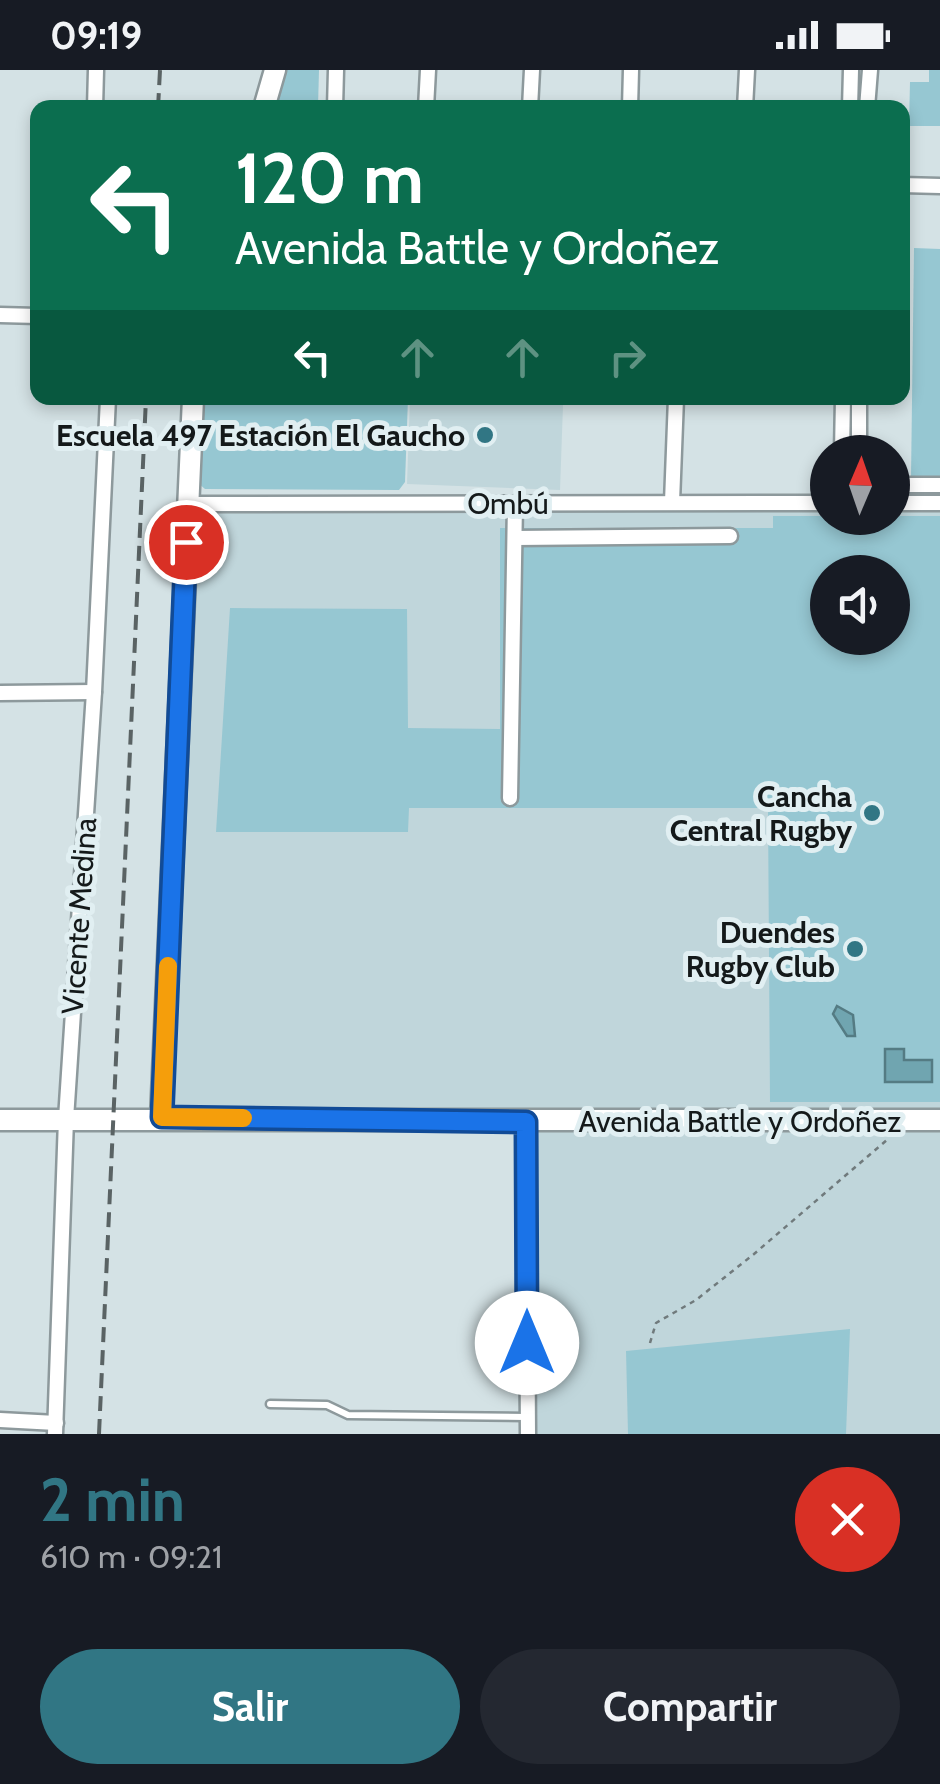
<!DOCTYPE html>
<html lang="es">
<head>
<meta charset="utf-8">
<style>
  :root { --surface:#171b24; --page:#242831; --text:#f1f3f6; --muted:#9ea1a6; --accent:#317684 }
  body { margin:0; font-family:Cabin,sans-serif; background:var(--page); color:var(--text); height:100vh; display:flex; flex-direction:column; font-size:38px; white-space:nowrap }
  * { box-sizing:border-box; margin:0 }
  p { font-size:32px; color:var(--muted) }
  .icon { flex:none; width:55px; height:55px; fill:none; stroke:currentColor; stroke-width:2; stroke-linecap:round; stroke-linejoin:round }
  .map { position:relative; height:1364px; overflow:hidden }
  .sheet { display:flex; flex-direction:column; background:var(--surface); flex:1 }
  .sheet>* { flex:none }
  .guide { position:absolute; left:30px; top:30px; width:880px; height:305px; border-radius:20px; box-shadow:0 5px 15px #0003; background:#0b6e4f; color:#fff; overflow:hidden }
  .needle { width:65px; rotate:2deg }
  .controls { position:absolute; left:810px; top:365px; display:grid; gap:20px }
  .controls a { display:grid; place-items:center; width:100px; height:100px; border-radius:50%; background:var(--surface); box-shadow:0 5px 15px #0003; font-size:50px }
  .pin { position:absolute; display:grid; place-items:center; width:85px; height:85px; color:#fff; margin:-42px; border:5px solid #fff; border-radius:50%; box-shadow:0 2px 10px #0007 }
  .me { position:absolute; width:110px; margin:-55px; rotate:0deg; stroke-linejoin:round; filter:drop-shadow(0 0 8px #0008) }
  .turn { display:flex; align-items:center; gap:35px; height:210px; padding:0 40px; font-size:45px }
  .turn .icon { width:130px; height:130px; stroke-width:2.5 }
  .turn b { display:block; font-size:70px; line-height:85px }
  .lanes { display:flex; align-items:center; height:95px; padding:0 40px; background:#0003; justify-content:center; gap:50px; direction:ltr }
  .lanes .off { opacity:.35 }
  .round { display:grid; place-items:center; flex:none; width:105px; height:105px; border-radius:52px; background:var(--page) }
  .summary { display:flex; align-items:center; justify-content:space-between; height:170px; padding:0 40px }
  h1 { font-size:60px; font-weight:800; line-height:75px; color:var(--accent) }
  .cta { display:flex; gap:20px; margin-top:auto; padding:20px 40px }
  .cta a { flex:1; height:115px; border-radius:60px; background:var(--accent); color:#fff; font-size:40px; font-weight:800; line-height:115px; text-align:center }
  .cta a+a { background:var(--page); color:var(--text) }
  .status { display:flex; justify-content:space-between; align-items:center; height:70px; padding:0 50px; background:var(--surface); direction:ltr }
  .status svg { height:28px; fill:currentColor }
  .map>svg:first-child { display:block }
  .built { fill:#c0d6db; fill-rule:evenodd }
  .green { fill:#96c7d2; fill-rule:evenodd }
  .water { fill:#70a5b0; stroke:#547b83; stroke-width:2.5 }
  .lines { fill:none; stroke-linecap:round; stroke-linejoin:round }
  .lane-casing { stroke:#8d999c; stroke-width:11 }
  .street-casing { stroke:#8d999c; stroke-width:19 }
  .secondary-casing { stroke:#8d999c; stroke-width:25 }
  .path { stroke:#707a7c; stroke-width:2.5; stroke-dasharray:5 5; stroke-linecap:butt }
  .lane { stroke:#fff; stroke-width:6 }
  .street { stroke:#fff; stroke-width:14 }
  .secondary { stroke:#fff; stroke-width:20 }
  .rail { stroke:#5a6364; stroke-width:4; stroke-dasharray:15 8; stroke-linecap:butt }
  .route-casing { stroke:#114b97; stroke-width:25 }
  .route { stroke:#1a73e8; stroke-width:18 }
  .slow { stroke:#f59e0b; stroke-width:18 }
  .poi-dot { fill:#317684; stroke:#e1eff2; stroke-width:4 }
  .labels { text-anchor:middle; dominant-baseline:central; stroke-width:10; stroke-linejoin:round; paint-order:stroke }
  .poi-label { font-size:30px; font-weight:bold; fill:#14191a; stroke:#e1eff2; text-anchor:end }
  .street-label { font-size:30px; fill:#14191a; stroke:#e1eff2 }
</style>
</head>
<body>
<div class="status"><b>09:19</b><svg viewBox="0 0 49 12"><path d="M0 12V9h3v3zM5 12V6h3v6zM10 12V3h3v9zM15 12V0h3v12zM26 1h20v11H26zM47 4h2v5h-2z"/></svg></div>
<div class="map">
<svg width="940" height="1364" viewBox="0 0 940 1364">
  <rect width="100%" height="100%" fill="#d4e2e5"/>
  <g class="built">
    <polygon points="410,329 563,335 560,420 407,414"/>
    <path d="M 827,433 L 828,448 L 892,448 L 893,433 L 940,433 L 940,1364 L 528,1364 L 526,1052 L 162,1047 L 188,434 ZM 828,502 L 892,502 L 892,568 L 828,568 Z"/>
  </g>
  <g class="green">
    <polygon points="282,0 319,0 318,37 271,38"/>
    <polygon points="929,0 940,0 940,56 909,56 910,12 929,12"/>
    <polygon points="914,178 940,179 940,408 911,408"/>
    <polygon points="202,328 408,328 405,412 399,420 205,419 198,413"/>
    <path d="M 773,446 L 940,446 L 940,1032 L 770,1032 L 768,738 L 409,738 L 408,762 L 216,762 L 230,538 L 407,539 L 408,658 L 500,659 L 500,458 L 773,458 ZM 828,502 L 892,502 L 892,568 L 828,568 Z"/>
    <polygon points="850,1259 846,1364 628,1364 626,1281"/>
  </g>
  <g class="water">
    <polygon points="837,936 853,945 855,966 847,966 833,944"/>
    <polygon points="885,979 904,979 904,990 932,990 932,1012 885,1012"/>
  </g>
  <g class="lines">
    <g class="lane-casing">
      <polyline id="lane" points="270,1334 327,1335 348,1345 526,1347"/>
    </g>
    <g class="street-casing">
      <g id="street">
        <polyline points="95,38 96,0"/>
        <polyline points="335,38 336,0"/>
        <polyline points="426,38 428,0"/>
        <polyline points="530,38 532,0"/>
        <polyline points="630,38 631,0"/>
        <polyline points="745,38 747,0"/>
        <polyline points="850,38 851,0"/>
        <polyline points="867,38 870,0"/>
        <polyline points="902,115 940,116"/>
        <polyline points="0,245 38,246"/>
        <polyline points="842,382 843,328"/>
        <polyline points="859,382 859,328"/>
        <polyline points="892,415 940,415"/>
        <polyline points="672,432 676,328"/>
        <polyline points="892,433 940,433"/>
        <polyline points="188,434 828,433"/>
        <polyline points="515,468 730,466"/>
        <polyline points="0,623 94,622"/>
        <polyline points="510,728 515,433"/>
        <polyline points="526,1052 528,1364"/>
        <polyline points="0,1350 56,1353"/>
        <polyline points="55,1364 66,1049 94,622 108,328"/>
      </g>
    </g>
    <g class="secondary-casing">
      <g id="secondary">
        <polyline points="264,38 275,0"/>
        <polyline points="161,1047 193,328"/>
        <polyline points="0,1050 940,1050"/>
      </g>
    </g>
    <polyline class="path" points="650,1273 656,1253 696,1230 754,1184 888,1069"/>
    <use href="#lane" class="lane"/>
    <use href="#street" class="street"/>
    <use href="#secondary" class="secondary"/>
    <g class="rail">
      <polyline points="158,38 160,0"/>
      <polyline points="99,1364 146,328"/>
    </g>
  </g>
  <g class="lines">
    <g class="route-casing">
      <polyline id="route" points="186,472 162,1047 526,1052 527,1273"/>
    </g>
    <use href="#route" class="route"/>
    <polyline class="slow" points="168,896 162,1047 243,1048"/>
  </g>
  <g class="poi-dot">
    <circle cx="485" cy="365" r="10"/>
    <circle cx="872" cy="743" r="10"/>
    <circle cx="855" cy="879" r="10"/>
  </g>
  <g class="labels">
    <g class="poi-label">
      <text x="465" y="365">Escuela 497 Estación El Gaucho</text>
      <text x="852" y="726">Cancha<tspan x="852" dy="34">Central Rugby</tspan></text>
      <text x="835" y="862">Duendes<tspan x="835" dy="34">Rugby Club</tspan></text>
    </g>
    <g class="street-label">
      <text x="508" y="433">Ombú</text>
      <text transform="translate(79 846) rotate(-86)">Vicente Medina</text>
      <text x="740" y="1051">Avenida Battle y Ordoñez</text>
    </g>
  </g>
</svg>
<div class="controls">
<a><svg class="needle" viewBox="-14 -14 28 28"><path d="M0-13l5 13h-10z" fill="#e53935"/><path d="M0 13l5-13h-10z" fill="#9ea1a6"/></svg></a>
<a><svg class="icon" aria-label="sound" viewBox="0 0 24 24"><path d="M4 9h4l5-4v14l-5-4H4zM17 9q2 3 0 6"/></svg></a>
</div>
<div class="pin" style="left:186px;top:472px;background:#d93025"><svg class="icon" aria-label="arrive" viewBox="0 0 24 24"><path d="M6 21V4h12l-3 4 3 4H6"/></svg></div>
<svg class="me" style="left:527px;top:1273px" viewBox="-20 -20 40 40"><circle r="19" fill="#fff"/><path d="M0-13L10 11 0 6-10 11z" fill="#1a73e8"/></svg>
<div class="guide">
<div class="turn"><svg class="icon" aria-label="left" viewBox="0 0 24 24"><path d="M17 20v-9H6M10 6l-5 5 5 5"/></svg><div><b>120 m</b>Avenida Battle y Ordoñez</div></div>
<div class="lanes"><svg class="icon" aria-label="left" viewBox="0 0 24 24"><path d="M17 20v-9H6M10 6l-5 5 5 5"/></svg><svg class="icon off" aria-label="ahead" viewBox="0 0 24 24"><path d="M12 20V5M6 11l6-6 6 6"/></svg><svg class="icon off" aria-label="ahead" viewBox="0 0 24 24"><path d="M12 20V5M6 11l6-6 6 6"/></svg><svg class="icon off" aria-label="right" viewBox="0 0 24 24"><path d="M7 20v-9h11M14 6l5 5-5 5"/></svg></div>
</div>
</div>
<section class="sheet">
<div class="summary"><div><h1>2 min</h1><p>610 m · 09:21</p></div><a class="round" style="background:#d93025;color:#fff"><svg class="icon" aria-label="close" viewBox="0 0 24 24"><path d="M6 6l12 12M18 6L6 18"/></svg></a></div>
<div class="cta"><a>Salir</a><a>Compartir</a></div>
</section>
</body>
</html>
